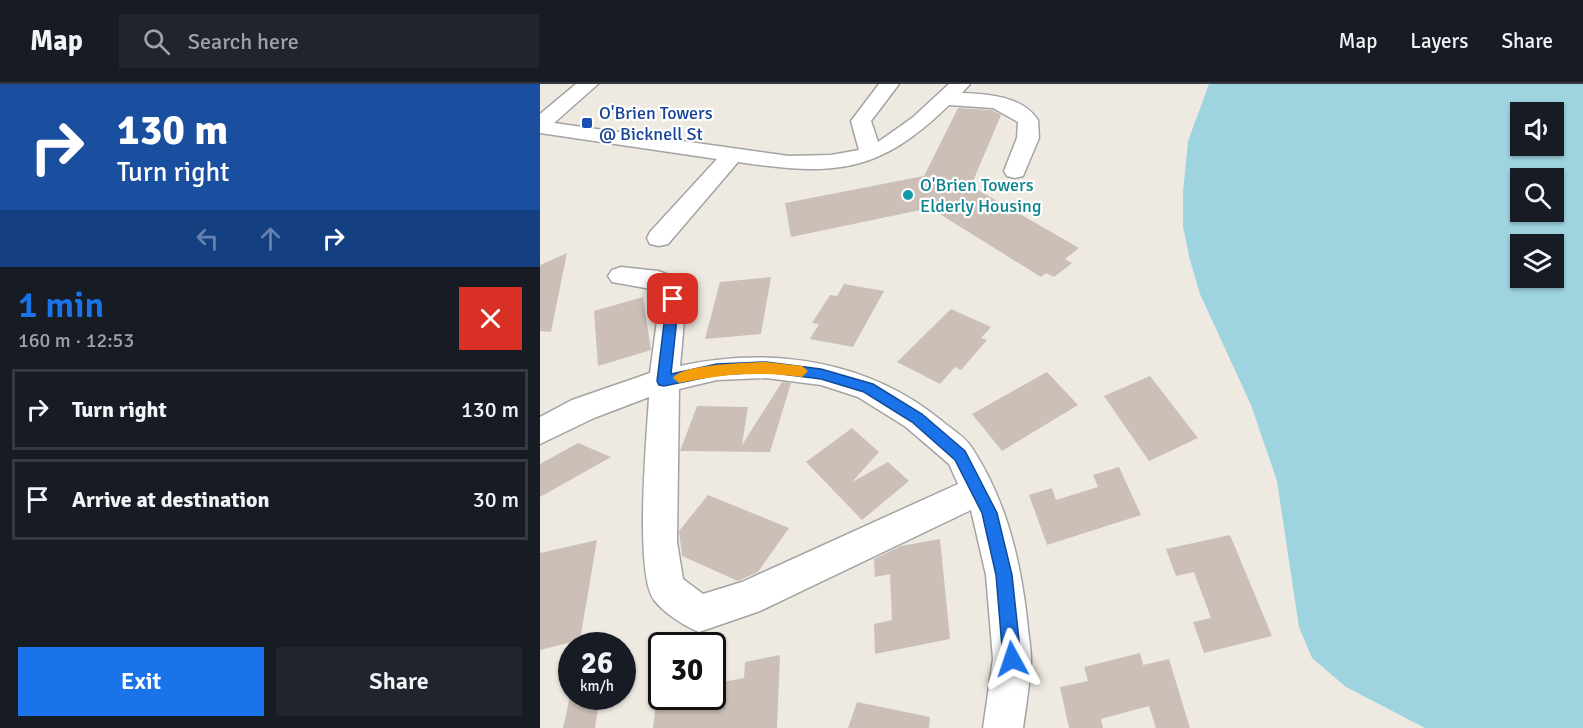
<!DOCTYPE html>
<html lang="en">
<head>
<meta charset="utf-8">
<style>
  :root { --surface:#171b24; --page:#20242c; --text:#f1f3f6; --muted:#9ea1a6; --line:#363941; --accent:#1a73e8 }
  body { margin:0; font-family:Signika,sans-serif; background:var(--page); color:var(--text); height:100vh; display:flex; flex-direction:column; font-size:22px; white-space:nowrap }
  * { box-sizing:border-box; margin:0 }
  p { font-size:20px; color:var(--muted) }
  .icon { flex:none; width:33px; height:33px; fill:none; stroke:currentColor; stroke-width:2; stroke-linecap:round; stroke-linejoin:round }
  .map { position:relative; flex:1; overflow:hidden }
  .panel { display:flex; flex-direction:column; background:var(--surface); width:540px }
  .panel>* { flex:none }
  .guide { background:#1a4fa0; color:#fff; overflow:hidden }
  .controls { position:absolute; left:970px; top:18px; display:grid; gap:12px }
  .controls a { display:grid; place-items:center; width:54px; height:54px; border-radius:0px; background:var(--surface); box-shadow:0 2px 4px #0004; font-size:30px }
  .speed { position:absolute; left:18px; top:548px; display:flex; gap:12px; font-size:30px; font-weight:700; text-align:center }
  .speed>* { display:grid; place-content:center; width:78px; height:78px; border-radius:50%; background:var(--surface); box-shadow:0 2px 4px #0004; line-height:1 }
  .speed small { font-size:15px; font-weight:400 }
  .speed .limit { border:3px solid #111; border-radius:9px; background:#fff; color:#111 }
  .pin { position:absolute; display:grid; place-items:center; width:51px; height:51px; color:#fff; margin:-26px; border-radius:12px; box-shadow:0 3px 9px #0006 }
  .me { position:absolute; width:66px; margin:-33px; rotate:355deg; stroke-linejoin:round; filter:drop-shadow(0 0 4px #0008) }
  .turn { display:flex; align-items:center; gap:21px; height:126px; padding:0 18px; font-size:27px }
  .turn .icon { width:78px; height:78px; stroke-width:2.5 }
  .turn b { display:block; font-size:42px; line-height:51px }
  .lanes { display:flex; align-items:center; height:57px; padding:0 18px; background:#0003; justify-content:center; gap:30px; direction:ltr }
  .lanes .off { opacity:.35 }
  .round { display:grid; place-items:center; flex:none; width:63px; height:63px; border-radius:0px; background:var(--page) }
  .overview { display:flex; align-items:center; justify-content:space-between; height:102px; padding:0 18px }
  h1 { font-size:36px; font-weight:600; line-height:45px; color:var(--accent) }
  .action { display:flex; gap:12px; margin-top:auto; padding:12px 18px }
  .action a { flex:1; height:69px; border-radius:0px; background:var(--accent); color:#fff; font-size:24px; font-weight:600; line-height:69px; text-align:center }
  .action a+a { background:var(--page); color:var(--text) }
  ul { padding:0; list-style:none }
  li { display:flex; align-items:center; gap:18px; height:81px; margin:0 12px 9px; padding:0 6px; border:3px solid var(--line); border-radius:0px }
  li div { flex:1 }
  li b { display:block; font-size:22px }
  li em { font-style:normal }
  header { display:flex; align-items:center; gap:36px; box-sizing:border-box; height:84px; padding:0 30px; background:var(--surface); border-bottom:2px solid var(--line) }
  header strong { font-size:28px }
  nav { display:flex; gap:33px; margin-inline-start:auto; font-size:21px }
  .search { width:420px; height:54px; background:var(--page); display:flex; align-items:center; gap:15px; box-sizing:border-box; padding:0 21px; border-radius:0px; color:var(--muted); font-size:22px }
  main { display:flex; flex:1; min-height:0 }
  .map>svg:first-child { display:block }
  .water { fill:#9ed4e0; fill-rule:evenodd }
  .building { fill:#cbbfb7 }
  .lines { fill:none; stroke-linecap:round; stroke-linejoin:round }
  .minor-casing { stroke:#a3a3a3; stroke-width:3 }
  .minor { fill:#fff; fill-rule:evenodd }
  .route { fill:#1a73e8; stroke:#114b97; stroke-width:1.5 }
  .slow { fill:#f59e0b }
  .transit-dot { fill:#1a4fb4; stroke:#fff; stroke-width:2 }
  .culture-dot { fill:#0f9aa8; stroke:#fff; stroke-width:2 }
  .labels { text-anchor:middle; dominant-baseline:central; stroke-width:4.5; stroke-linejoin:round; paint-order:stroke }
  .far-transit-label { font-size:18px; fill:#164399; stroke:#fff; text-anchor:start }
  .far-culture-label { font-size:18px; fill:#0d838f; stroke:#fff; text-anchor:start }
</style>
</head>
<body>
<header>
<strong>Map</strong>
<div class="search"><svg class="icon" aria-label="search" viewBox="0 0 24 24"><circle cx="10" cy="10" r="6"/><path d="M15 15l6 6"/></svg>Search here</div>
<nav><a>Map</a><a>Layers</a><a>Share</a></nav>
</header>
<main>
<section class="panel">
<div class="guide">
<div class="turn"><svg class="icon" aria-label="right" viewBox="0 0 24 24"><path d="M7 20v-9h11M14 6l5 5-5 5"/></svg><div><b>130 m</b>Turn right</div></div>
<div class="lanes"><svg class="icon off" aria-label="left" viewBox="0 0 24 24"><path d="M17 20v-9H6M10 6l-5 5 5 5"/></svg><svg class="icon off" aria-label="ahead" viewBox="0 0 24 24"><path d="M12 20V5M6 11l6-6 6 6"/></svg><svg class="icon" aria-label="right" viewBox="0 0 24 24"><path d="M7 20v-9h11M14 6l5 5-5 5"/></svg></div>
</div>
<div class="overview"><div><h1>1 min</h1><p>160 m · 12:53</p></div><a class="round" style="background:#d93025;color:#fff"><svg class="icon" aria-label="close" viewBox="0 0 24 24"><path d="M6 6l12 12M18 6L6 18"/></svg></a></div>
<ul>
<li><svg class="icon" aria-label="right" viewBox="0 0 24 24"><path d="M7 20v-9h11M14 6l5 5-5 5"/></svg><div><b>Turn right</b></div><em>130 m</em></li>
<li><svg class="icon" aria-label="arrive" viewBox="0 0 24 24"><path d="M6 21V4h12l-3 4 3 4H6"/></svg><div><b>Arrive at destination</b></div><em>30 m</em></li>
</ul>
<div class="action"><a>Exit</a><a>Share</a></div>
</section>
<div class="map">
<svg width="1043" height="644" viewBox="0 0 1043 644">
  <rect width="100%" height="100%" fill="#efeae1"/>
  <path class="water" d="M 669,0 L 1043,0 L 1043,644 L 885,644 L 806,603 L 772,574 L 759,543 L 737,397 L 711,321 L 660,210 L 650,176 L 643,143 L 643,108 L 648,57 ZM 981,28 L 1014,28 L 1014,62 L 981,62 ZM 981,94 L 1014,94 L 1014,128 L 981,128 ZM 981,160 L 1014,160 L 1014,194 L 981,194 Z"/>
  <g class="building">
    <polygon points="418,24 452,26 461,31 431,102 539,164 525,175 532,179 514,193 506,189 501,193 390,124 251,153 245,119 384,92"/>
    <polygon points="27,169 11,248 0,247 0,181"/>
    <polygon points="231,193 221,250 165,255 180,198"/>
    <polygon points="304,200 344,207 313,263 270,255 279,240 272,239 290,211 297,212"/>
    <polygon points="103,213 111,266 58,282 54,227"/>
    <polygon points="411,225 451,243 441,254 447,256 421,286 415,283 400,300 357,278"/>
    <polygon points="507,288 538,321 462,367 432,330"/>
    <polygon points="610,292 658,354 609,377 564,312"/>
    <polygon points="242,298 251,299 230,368 140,367 157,322 208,323 202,361"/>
    <polygon points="312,344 339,368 312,398 348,378 369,397 322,436 266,378"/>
    <polygon points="38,359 71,373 0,413 0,380"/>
    <polygon points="579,383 601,431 507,461 489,411 512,404 516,416 558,403 553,391"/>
    <polygon points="168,411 249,444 218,488 198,497 142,472 139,447"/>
    <polygon points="690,451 732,552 664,569 653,538 671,534 654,488 636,492 626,465"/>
    <polygon points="400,455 410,555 335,570 334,540 352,536 350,490 335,493 334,475 361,462"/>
    <polygon points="57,456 40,556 0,566 0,469"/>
    <polygon points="600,569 603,581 629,575 650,644 616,644 609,622 561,635 563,644 529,644 520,603 548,597 544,583"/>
    <polygon points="240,571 237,644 113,644 117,612 172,612 172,600 204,594 205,578"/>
    <polygon points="30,612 60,612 55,644 23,644"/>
    <polygon points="317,618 390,633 389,644 308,644"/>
  </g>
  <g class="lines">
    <g class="minor-casing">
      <g id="minor">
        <path d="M 36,0 L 58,0 L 14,39 L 249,72 L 291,71 L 319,66 L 311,37 L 339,0 L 359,0 L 331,37 L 338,58 L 372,34 L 409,0 L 430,0 L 422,9 C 448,10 482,12 498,36 L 499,54 L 483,92 L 475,94 L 467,92 L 464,87 L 477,54 L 478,38 L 453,24 L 409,21 C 338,91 292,92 198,78 L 128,160 L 119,162 L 110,160 L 107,154 L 110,148 L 177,75 L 0,49 L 0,30 Z"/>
        <path d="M 81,183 L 118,187 L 138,194 L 146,215 L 140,282 C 231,262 328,276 402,337 C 411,345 426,353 432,364 C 466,416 480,474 487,535 C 488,549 491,563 491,576 C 490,599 486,622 483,644 L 443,644 L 453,575 L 446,491 L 431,426 L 220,527 L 159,548 C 144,542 124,529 114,516 C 94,488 107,352 109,313 L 54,334 L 0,360 L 0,333 L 32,316 L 110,289 L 120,215 L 117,206 L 72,198 L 68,192 L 72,186 ZM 226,294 L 281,301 L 318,313 L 366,343 L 409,380 L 418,400 L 202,498 L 163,510 L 143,495 L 137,458 L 139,305 L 177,296 Z"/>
      </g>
    </g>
    <use href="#minor" class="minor"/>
  </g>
  <polygon class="route" points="133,210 139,215 131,290 177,280 226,278 281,285 333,300 382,330 425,367 457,429 472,491 481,575 478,581 472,583 466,581 463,575 456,491 442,429 415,376 372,338 324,308 281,295 226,288 177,291 124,302 119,301 117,297 127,215"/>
  <path class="slow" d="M 226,278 L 262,282 L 268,287 L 262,293 C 219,287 181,290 139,299 L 133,294 C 142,280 208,279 226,278 Z"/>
  <rect class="transit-dot" x="41" y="33" width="12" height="12" rx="3"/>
  <circle class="culture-dot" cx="368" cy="111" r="6"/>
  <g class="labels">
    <g class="far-transit-label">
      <text x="59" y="29">O'Brien Towers<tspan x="59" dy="21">@ Bicknell St</tspan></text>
    </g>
    <g class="far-culture-label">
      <text x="380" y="101">O'Brien Towers<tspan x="380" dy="21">Elderly Housing</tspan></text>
    </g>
  </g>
</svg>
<div class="controls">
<a><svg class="icon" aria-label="sound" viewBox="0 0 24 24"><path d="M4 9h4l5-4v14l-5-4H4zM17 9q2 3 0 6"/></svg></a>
<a><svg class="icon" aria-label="search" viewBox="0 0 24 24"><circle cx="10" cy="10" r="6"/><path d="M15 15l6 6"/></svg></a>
<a><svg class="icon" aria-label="layers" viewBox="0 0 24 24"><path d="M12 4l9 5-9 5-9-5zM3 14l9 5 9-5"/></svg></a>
</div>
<div class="speed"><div>26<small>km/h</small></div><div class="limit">30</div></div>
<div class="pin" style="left:133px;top:215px;background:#d93025"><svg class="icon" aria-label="arrive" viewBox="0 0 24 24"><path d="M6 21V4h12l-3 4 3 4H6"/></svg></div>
<svg class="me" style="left:472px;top:575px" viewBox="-20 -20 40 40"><path d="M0-17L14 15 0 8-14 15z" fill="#1a73e8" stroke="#fff" stroke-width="4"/></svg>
</div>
</main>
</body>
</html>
